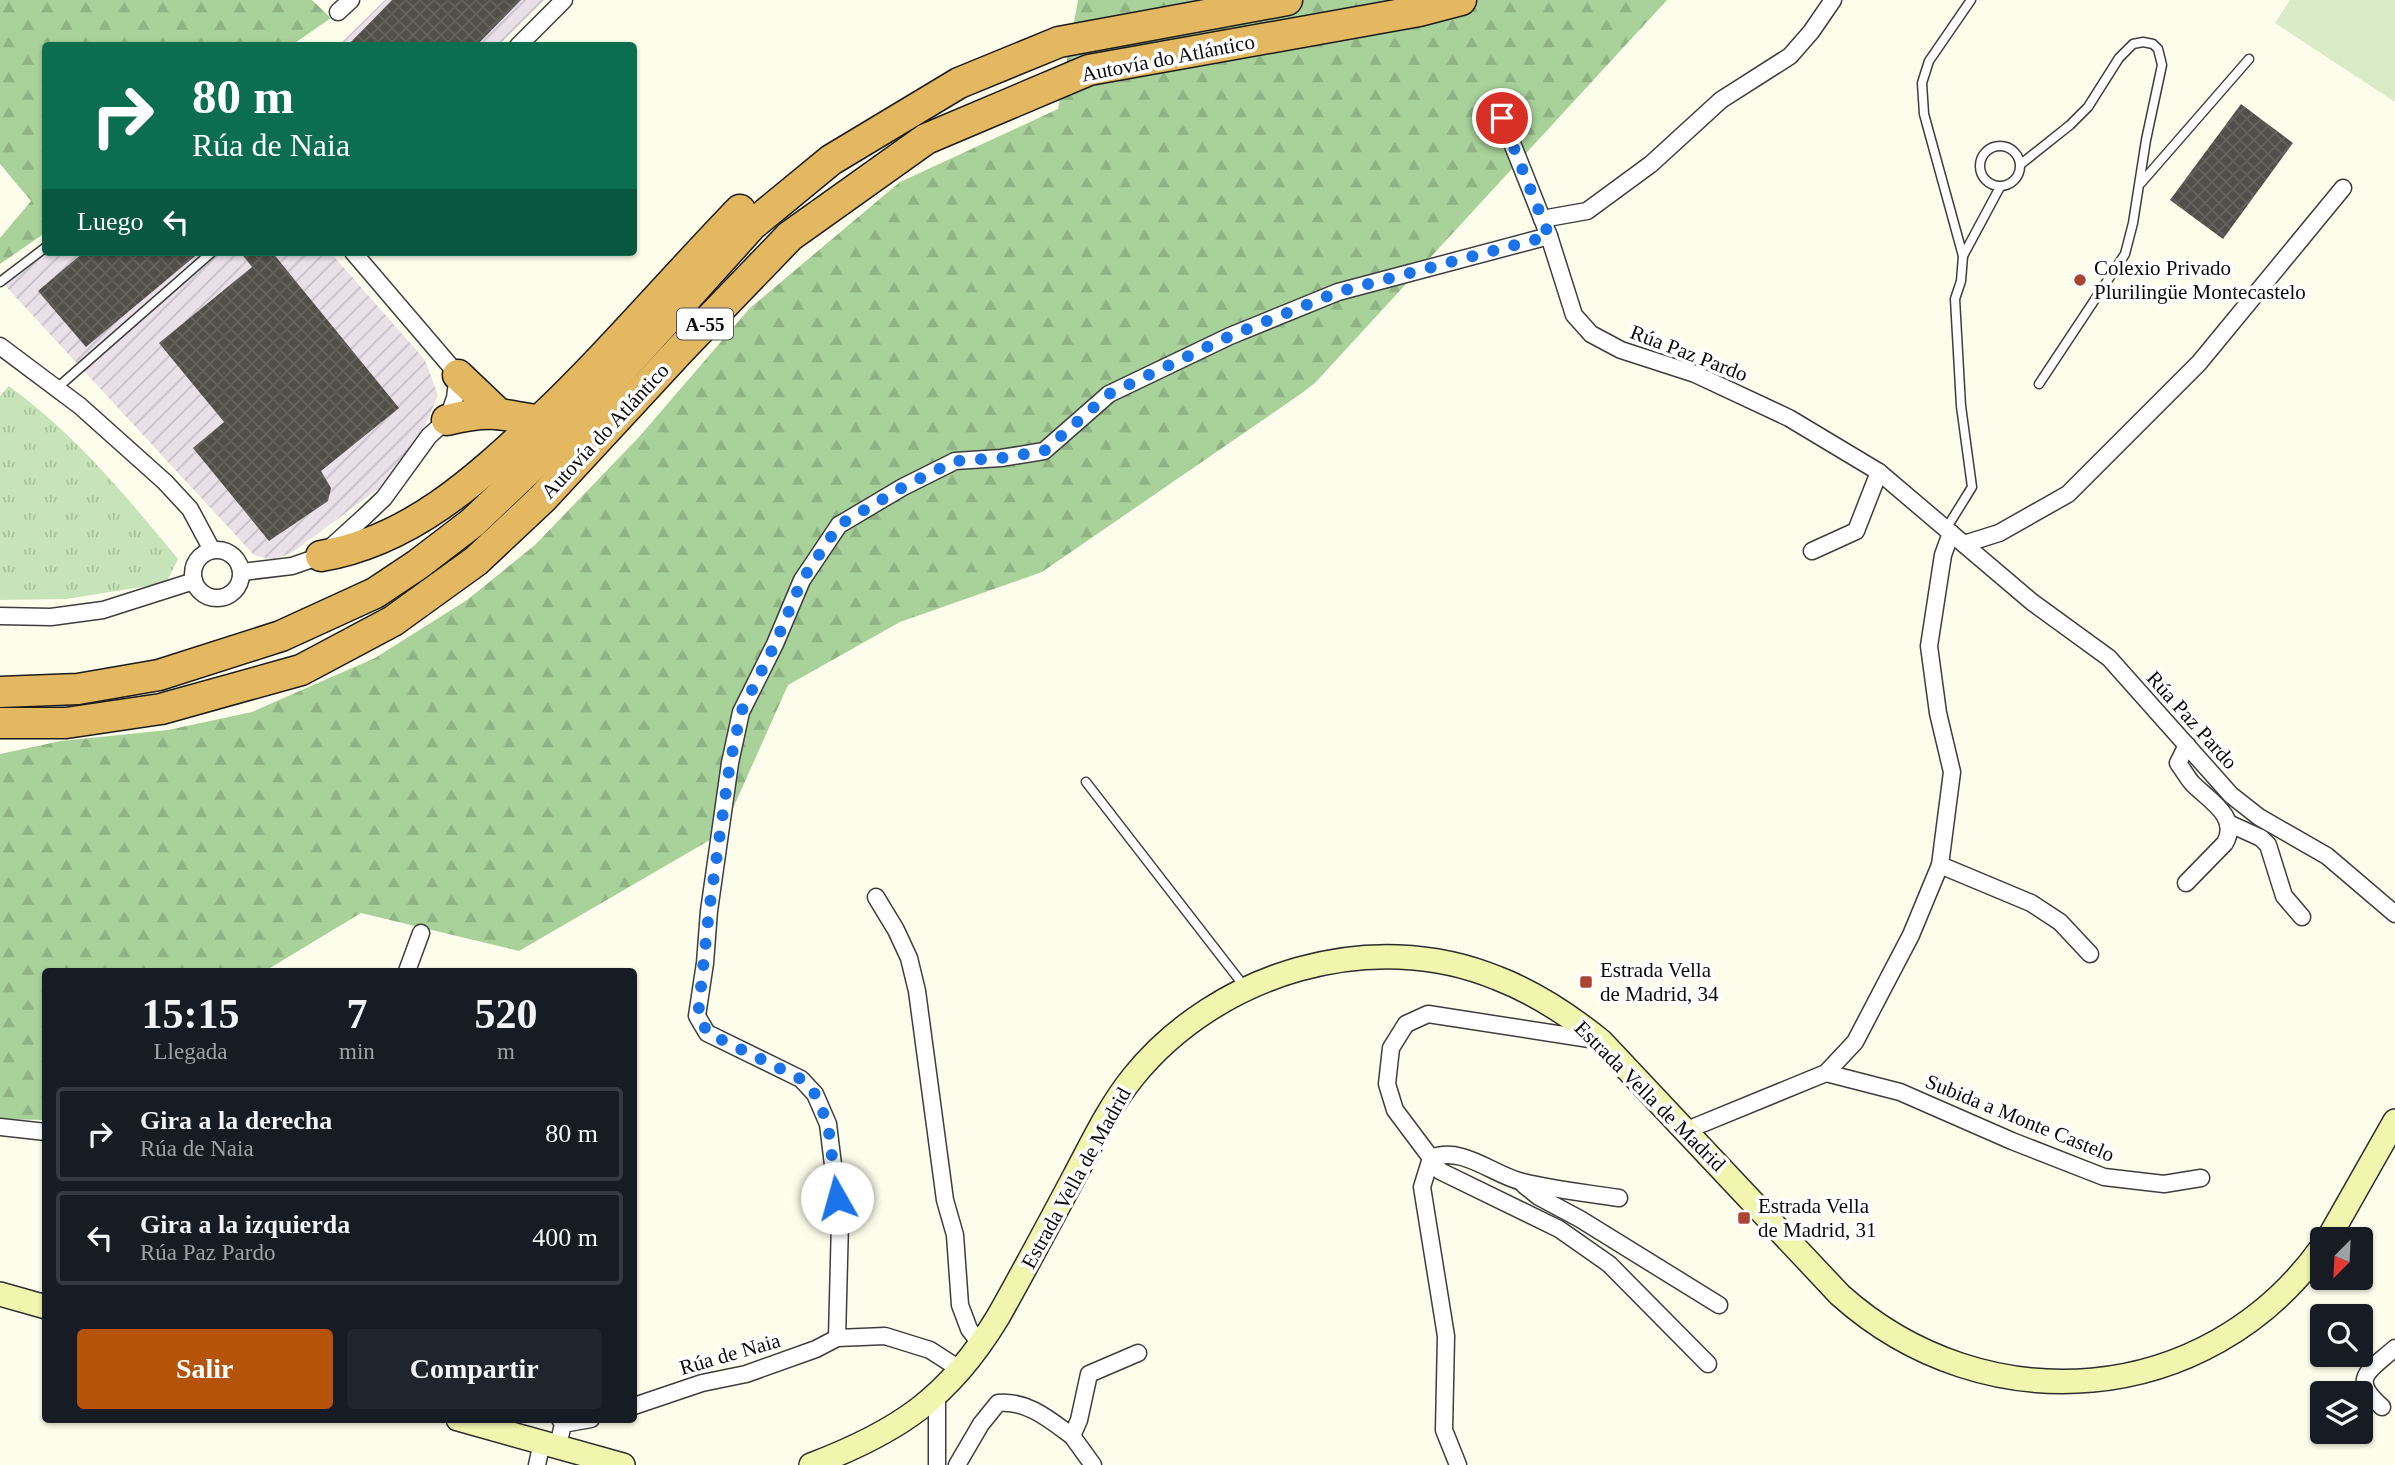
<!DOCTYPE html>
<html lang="es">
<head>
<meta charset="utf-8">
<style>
  :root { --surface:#171b24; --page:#20242c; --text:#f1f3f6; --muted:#9ea1a6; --line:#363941; --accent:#b45309 }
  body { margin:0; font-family:"Times New Roman",serif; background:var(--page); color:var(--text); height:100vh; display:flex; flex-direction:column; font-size:26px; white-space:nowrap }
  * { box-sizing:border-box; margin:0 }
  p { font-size:23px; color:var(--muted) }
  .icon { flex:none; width:38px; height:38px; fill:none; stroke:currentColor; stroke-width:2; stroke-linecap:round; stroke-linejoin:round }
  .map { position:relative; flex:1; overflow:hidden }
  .drawer { position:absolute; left:42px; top:968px; width:595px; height:455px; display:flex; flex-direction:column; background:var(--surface); border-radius:7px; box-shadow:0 2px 5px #0004 }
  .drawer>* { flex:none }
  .banner { position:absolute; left:42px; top:42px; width:595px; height:214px; border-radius:7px; box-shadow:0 2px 5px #0004; background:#0b6e4f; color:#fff; overflow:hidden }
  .needle { width:46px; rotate:204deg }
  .buttons { position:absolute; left:2310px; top:1227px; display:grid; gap:14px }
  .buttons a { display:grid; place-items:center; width:63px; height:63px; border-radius:7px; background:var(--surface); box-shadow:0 2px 5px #0004; font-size:35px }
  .pin { position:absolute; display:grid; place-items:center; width:60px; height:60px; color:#fff; margin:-30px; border:4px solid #fff; border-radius:50%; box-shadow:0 2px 7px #0007 }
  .me { position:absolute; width:77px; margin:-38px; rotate:353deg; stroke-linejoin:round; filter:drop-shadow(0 0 5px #0008) }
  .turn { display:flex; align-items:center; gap:24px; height:147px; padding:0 35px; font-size:32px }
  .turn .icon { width:91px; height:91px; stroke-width:2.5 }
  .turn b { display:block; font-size:49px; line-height:60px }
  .then { display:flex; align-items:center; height:66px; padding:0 35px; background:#0003; gap:14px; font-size:26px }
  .eta { display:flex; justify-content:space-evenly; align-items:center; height:119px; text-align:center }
  .eta b { font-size:42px; font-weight:800; line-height:49px }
  .action { display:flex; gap:14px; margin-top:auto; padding:14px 35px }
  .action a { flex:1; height:80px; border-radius:7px; background:var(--accent); color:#fff; font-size:28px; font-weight:800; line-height:80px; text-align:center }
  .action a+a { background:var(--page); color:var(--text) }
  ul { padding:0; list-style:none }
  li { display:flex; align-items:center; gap:21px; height:94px; margin:0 14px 10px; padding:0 21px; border:4px solid var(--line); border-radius:7px }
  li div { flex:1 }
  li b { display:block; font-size:26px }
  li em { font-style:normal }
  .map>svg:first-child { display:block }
  .industrial { fill:url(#industrial-furrows) }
  .grass { fill:url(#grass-tufts) }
  .forest { fill:url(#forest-firs) }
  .pitch { fill:#d9ebc9 }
  .building { fill:url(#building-cross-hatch) }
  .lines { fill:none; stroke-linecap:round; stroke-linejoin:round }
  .service-casing { stroke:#3e3e3e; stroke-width:11 }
  .minor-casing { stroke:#3e3e3e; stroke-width:19 }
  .secondary-casing { stroke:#2d2d2d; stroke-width:26 }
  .motorway-casing { stroke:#1c1c1c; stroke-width:33 }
  .service { stroke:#fff; stroke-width:8 }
  .minor { stroke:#fff; stroke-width:16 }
  .secondary { stroke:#f0f6ad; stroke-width:23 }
  .motorway { stroke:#e4b761; stroke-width:30 }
  .route { stroke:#1a73e8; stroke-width:12; stroke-dasharray:0 21.6 }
  .poi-dot { fill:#ab4533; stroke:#fff; stroke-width:2.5 }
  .labels { text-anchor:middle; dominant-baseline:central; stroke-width:7; stroke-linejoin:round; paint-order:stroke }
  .shield { fill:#fff; stroke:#545454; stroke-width:2 }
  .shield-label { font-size:19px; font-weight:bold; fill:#0b0b0b }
  .street-label { font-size:21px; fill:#0b0b0b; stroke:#fff }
  .poi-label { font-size:21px; fill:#0b0b0b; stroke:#fff; text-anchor:start }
</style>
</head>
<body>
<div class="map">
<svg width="2395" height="1465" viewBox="0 0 2395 1465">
  <defs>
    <pattern id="industrial-furrows" width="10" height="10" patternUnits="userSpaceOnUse" patternTransform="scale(1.75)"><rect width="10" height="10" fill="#e9e0e8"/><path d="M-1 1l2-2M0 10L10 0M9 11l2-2" fill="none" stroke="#c6bfc6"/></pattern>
    <pattern id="grass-tufts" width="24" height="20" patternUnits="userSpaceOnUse" patternTransform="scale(1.75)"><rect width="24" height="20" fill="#c6e3b9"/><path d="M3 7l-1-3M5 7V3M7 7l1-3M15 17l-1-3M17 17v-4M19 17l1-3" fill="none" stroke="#a9c19e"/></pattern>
    <pattern id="forest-firs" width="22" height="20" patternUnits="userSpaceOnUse" patternTransform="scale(1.75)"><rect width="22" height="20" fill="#a8d29a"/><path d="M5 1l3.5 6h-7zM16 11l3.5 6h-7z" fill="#8fb383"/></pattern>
    <pattern id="building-cross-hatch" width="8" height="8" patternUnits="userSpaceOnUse" patternTransform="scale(1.75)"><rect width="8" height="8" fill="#524e49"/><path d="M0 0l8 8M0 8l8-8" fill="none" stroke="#66635f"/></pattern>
  </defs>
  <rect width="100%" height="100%" fill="#fdfdeb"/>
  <g class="industrial">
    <polygon points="385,0 544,0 499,45 338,46"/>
    <polygon points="45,243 46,252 330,252 425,360 438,395 422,433 382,486 293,552 273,560 254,555 0,280 0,276"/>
  </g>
  <path class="grass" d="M 9,386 C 75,434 126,496 178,559 L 166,583 L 66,599 L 0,600 L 0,396 Z"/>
  <g class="forest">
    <polygon points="0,0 312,0 331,18 292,45 46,46 45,233 0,264 0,238 31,201 0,164"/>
    <polygon points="1078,0 1667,0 1315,383 1302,393 1042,572 900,622 788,685 722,833 519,951 361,913 265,971 46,971 45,1120 0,1119 0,754 61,741 168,730 252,712 375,658 467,600 535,545 639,437 750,308 900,182 1058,109"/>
  </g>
  <polygon class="pitch" points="2290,0 2395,0 2395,102 2275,23"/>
  <g class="building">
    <polygon points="392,0 521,0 476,46 347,46"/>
    <polygon points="2241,104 2293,143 2223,239 2170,200"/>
    <polygon points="84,252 200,252 86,347 38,291"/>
    <polygon points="240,252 272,252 399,408 321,471 331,488 328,501 269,541 193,448 224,422 159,343 252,267"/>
  </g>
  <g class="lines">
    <g class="service-casing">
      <g id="service">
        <circle cx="2000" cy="166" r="20"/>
        <polyline points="2021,164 2070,125 2088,107 2119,58 2133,44 2143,42 2153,44 2158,49 2162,65 2146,140 2133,223 2125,254 2039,384"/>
        <polyline points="2141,183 2249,59"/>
        <polyline points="1963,256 2000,187"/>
        <polyline points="0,282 46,247"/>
        <polyline points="57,388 212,252"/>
        <polyline points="1946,529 1972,487 1961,406 1955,299 1961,281 1963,256 1924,114 1922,83 1929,61 1971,0"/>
        <polyline points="1086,782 1244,986"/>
      </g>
    </g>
    <g class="minor-casing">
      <g id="minor">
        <polyline points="338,12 351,0"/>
        <polyline points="518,46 564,0"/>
        <polyline points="1502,118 1549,236 1574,315 1591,334 1621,350 1695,374 1789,418 1879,472 2032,602 2109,658 2231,795 2259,817 2327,856 2395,914"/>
        <polyline points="1542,219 1587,211 1651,164 1721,100 1790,56 1811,32 1833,0"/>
        <polyline points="0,346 80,406 165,482 190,509 212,550"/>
        <polyline points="1964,544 1999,533 2068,494 2199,363 2343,188"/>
        <circle cx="217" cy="574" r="24"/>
        <polyline points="1812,551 1856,531 1879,472"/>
        <polyline points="242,572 292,566 321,556 364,517 384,498 429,436 447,420 455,398 458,375 353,252"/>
        <polyline points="0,616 51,617 103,610 194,581"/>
        <polyline points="2228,823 2261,838 2268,845 2284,896 2302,917"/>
        <polyline points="1940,865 2031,903 2060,922 2090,954"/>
        <path d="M 2186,883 L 2225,843 C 2240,816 2207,799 2192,783 C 2187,777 2183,770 2178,763 L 2187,745"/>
        <polyline points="876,897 896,930 909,958 917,991 945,1200 955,1235 960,1305 969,1329 981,1345"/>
        <polyline points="407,971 421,933"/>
        <polyline points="1826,1073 1900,1092 2012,1141 2104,1177 2164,1184 2201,1178"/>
        <polyline points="0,1127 46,1132"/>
        <polyline points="1687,1130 1826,1073 1855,1042 1911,935 1940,865 1952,772 1938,713 1929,646 1943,555 1951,533"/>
        <polyline points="1524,1185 1539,1197 1580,1219 1719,1305"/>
        <path d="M 1619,1198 C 1587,1193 1555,1190 1523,1182 C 1494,1176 1463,1145 1431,1158 L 1440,1171 L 1559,1229 L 1609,1264 L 1708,1364"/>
        <polyline points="837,1338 840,1222 828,1124 815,1094 801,1079 707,1033 697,1016 705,963 709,911 730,763 741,712 775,644 802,580 839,525 903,487 955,461 1001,458 1044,451 1109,394 1230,336 1338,292 1549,236"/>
        <polyline points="634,1406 702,1383 746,1374 816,1349 837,1338 885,1336 930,1350 961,1370"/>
        <path d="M 2382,1407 C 2349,1378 2369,1371 2395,1348"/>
        <polyline points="563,1424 591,1419"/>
        <polyline points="1072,1436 1093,1465"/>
        <polyline points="558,1446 563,1424 560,1419"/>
        <polyline points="537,1465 542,1442"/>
        <polyline points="937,1465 937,1395"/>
        <path d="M 957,1465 L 981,1424 L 998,1403 C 1027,1400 1050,1420 1072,1436 L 1079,1420 L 1089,1374 L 1138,1353"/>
        <polyline points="1458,1465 1444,1430 1446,1336 1422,1187 1431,1158 1395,1110 1387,1084 1391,1048 1406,1024 1428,1014 1596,1040"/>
      </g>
    </g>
    <g class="secondary-casing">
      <g id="secondary">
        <polyline points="2328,1239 2395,1121"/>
        <polyline points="0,1294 46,1307"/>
        <polyline points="458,1419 623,1465"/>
        <path d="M 811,1465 C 898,1432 949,1398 998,1317 C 1024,1271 1049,1224 1074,1177 C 1092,1143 1109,1107 1133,1077 C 1217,973 1371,926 1497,978 C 1536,993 1569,1015 1601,1041 L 1840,1295 C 1985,1425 2207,1408 2322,1247"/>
      </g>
    </g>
    <g class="motorway-casing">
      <g id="motorway">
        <polyline points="458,375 499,414"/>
        <path d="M 447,420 C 463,416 479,413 496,414 C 511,415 524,419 540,420"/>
        <path d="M 321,556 C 410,541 475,481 539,421 C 609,355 672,280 740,210"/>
        <polyline points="0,692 78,689 159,675 281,636 375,593 417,565 472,523 549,450 752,225 831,160 959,83 1059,42 1287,0"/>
        <polyline points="0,723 66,723 161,709 301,670 393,621 476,561 543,498 681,349 790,236 926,139 1089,70 1419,11 1461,0"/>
      </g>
    </g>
    <use href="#service" class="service"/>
    <use href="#minor" class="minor"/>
    <use href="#secondary" class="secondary"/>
    <use href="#motorway" class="motorway"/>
  </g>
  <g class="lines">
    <polyline class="route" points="837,1198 828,1124 815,1094 801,1079 708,1033 698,1016 709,911 730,763 741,712 775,644 802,580 839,525 903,487 955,461 1001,458 1044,451 1109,394 1230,336 1294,310 1338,292 1549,236 1502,118"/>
  </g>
  <g class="poi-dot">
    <circle cx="2080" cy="280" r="7"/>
    <rect x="1579" y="975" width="14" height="14" rx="3.5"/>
    <rect x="1737" y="1211" width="14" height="14" rx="3.5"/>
  </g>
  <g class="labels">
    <rect class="shield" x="677" y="308.5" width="56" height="31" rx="5"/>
    <g class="shield-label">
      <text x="705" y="324">A-55</text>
    </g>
    <g class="street-label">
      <text transform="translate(1168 58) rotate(-11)">Autovía do Atlántico</text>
      <text transform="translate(1689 353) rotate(21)">Rúa Paz Pardo</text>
      <text transform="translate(605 431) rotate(-47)">Autovía do Atlántico</text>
      <text transform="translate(2192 720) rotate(48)">Rúa Paz Pardo</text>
      <text transform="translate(1650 1096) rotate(45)">Estrada Vella de Madrid</text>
      <text transform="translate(2020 1118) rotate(22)">Subida a Monte Castelo</text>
      <text transform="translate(1076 1178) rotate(-61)">Estrada Vella de Madrid</text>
      <text transform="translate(730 1354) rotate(-16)">Rúa de Naia</text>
    </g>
    <g class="poi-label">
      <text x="2094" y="268">Colexio Privado<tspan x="2094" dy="24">Plurilingüe Montecastelo</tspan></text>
      <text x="1600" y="970">Estrada Vella<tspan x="1600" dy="24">de Madrid, 34</tspan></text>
      <text x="1758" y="1206">Estrada Vella<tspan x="1758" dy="24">de Madrid, 31</tspan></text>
    </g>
  </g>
</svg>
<div class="buttons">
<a><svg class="needle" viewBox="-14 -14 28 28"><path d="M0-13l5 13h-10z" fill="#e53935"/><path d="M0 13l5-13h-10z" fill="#9ea1a6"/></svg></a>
<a><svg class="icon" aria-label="search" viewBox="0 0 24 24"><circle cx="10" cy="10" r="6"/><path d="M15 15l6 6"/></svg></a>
<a><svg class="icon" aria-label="layers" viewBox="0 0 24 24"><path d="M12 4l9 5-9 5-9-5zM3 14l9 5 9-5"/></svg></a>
</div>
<div class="pin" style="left:1502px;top:118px;background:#d93025"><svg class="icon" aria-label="arrive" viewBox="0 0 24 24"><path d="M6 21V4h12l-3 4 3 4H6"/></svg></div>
<svg class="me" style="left:837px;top:1198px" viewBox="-20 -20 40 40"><circle r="19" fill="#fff"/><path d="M0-13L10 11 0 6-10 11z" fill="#1a73e8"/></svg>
<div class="banner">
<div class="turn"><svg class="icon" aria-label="right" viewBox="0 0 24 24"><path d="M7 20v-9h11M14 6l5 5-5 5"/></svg><div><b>80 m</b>Rúa de Naia</div></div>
<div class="then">Luego<svg class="icon" aria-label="left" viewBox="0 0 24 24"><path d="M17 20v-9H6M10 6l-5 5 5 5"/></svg></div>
</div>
<section class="drawer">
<div class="eta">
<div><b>15:15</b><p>Llegada</p></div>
<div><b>7</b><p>min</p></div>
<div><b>520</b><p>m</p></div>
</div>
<ul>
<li><svg class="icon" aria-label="right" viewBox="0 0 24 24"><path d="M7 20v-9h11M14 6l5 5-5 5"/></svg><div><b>Gira a la derecha</b><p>Rúa de Naia</p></div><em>80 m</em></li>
<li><svg class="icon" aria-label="left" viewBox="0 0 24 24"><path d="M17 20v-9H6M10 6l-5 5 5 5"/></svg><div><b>Gira a la izquierda</b><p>Rúa Paz Pardo</p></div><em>400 m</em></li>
</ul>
<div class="action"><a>Salir</a><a>Compartir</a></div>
</section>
</div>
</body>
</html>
